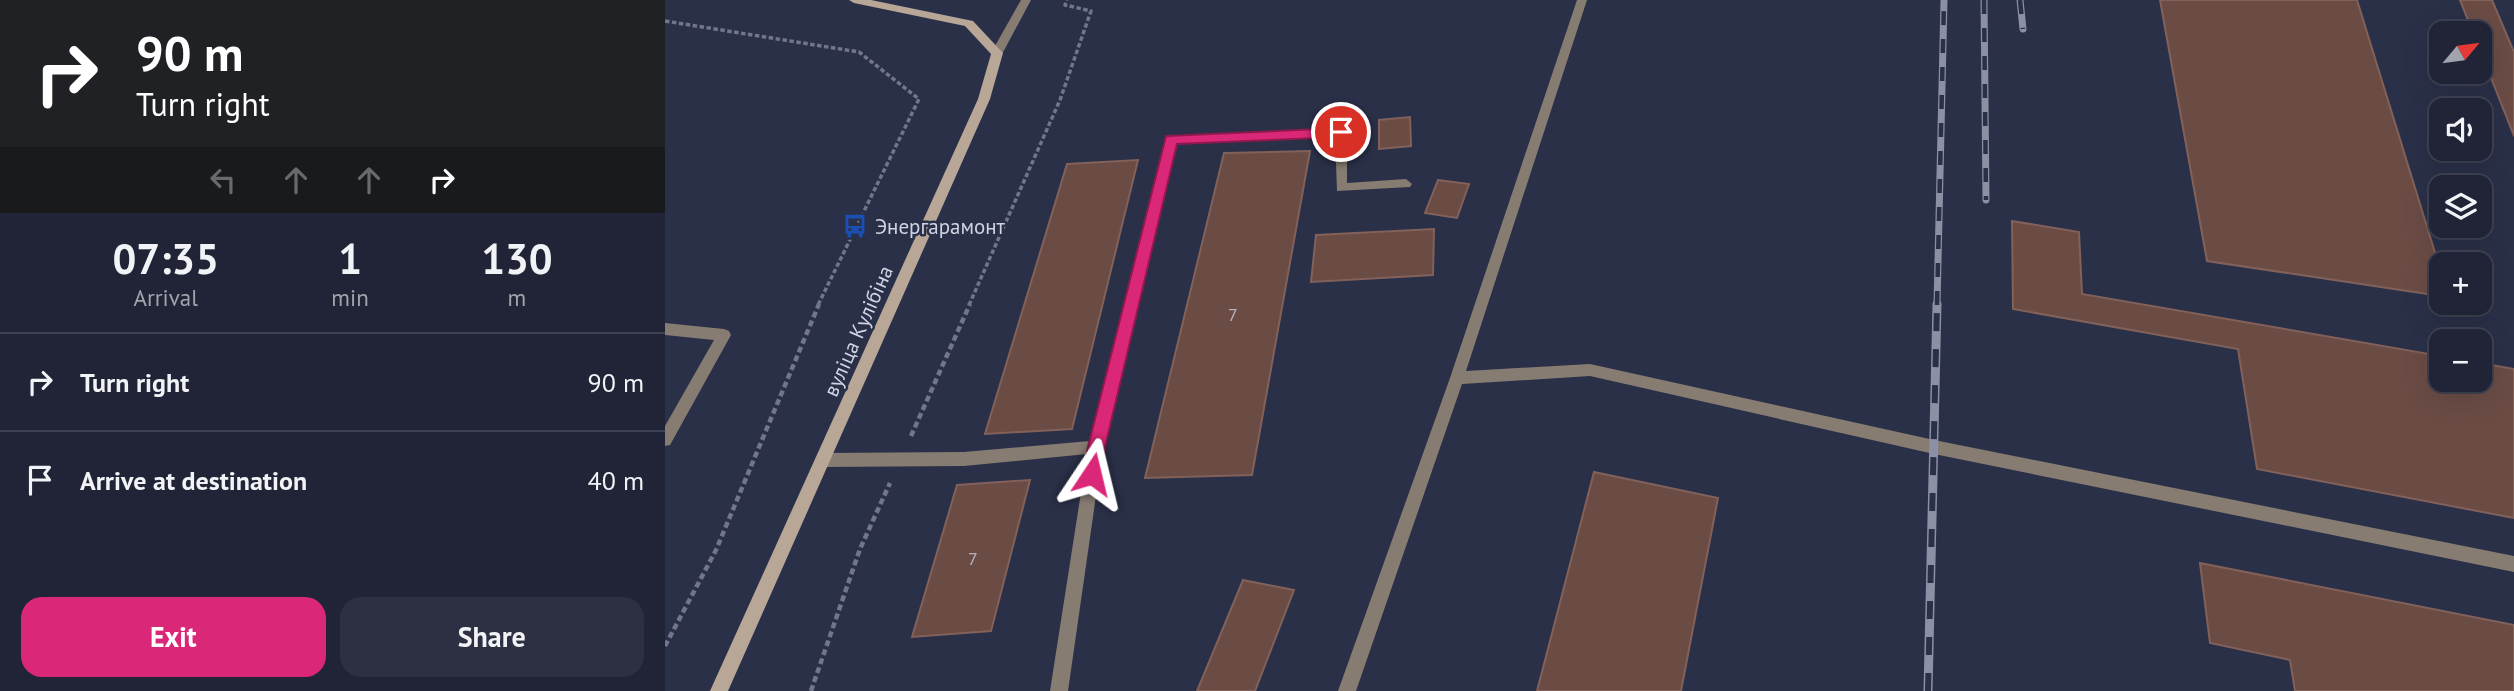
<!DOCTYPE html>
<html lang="en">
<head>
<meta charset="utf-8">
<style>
  :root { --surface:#202436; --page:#2d3042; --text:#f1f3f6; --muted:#a2a4ad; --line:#3d4151; --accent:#db2777 }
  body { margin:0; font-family:"PT Sans",sans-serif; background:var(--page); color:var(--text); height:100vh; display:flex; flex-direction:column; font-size:26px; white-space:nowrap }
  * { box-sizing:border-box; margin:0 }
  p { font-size:23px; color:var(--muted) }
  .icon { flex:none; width:38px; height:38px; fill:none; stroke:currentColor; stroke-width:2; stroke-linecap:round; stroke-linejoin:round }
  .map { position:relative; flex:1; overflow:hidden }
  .drawer { display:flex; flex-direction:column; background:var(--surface); width:665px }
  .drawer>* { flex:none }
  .top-card { background:#202124; color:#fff; overflow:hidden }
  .needle { width:46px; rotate:61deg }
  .fabs { position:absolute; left:1764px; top:21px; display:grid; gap:14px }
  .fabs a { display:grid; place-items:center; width:63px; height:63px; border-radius:14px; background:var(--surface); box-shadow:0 7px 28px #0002,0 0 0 2px var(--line); font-size:35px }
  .pin { position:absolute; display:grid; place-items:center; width:60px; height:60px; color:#fff; margin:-30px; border:4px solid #fff; border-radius:50%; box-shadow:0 2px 7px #0007 }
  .me { position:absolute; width:77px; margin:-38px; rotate:10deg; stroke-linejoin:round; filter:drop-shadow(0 0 5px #0008) }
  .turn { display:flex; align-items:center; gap:24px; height:147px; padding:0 21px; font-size:32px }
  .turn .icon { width:91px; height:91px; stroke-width:2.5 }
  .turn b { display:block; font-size:49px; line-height:60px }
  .lanes { display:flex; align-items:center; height:66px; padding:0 21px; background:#0003; justify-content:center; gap:35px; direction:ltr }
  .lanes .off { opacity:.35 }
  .eta { display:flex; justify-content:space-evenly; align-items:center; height:119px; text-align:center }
  .eta b { font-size:42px; font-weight:600; line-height:49px }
  .action { display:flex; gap:14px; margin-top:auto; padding:14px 21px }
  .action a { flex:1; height:80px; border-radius:21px; background:var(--accent); color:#fff; font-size:28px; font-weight:600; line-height:80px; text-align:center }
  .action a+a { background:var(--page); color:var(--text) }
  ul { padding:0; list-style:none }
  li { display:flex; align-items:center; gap:21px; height:98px; padding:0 21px; border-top:2px solid var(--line) }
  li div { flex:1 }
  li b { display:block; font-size:26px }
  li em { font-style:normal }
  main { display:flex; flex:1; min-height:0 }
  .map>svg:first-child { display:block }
  .building { fill:#6a4c45; stroke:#82615a; stroke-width:2 }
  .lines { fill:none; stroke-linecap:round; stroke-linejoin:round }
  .path-far1 { stroke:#71768a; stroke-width:3.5; stroke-dasharray:4.5 2.5; stroke-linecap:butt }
  .path { stroke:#71768a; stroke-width:4.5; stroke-dasharray:6 3.5; stroke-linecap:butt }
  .service { fill:#877c72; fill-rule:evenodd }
  .secondary { fill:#b8a697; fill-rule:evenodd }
  .rail-far1-casing { stroke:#8c90a4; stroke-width:7 }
  .rail-casing { stroke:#8c90a4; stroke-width:9 }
  .rail-far1 { stroke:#2a3048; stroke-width:4.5; stroke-dasharray:14; stroke-linecap:butt }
  .rail { stroke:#2a3048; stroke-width:6; stroke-dasharray:18; stroke-linecap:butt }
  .route { fill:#db2777; stroke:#8e194d; stroke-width:2 }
  .labels { text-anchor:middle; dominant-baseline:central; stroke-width:5; stroke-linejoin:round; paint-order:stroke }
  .number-label { font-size:18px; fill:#b6b2bc }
  .poi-label { font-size:21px; fill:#d0d4e4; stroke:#2a3048; text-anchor:start }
  .street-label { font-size:21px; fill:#d0d4e4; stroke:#2a3048 }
</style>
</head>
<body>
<main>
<section class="drawer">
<div class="top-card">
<div class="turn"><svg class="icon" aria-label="right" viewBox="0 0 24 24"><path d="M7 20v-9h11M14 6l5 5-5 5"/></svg><div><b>90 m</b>Turn right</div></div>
<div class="lanes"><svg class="icon off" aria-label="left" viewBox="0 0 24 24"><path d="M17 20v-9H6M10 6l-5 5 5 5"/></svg><svg class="icon off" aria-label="ahead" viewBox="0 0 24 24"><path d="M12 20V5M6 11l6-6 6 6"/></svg><svg class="icon off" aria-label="ahead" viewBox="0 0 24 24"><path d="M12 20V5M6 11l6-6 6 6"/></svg><svg class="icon" aria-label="right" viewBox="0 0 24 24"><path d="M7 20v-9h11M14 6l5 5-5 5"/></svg></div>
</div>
<div class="eta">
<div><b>07:35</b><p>Arrival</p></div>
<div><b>1</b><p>min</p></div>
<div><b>130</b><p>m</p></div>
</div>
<ul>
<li><svg class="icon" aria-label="right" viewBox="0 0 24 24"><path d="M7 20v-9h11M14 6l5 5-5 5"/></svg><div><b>Turn right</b></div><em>90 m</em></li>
<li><svg class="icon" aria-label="arrive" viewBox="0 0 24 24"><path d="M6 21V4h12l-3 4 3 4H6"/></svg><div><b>Arrive at destination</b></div><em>40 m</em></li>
</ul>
<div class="action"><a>Exit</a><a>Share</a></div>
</section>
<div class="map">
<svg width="1849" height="691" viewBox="0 0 1849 691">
  <rect width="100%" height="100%" fill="#2a3048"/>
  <g class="building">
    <polygon points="1495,0 1692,0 1776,272 1776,296 1542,261"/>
    <polygon points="1795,0 1827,0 1849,52 1849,136 1815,50 1815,33 1808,33"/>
    <polygon points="745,117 746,146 714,149 714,120"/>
    <polygon points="645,151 587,475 480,478 559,153"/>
    <polygon points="473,160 407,429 320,434 402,164"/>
    <polygon points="773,180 804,184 792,218 760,213"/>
    <polygon points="1347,221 1414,232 1417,294 1776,356 1776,380 1815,380 1815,363 1849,369 1849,518 1592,469 1573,349 1348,309"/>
    <polygon points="769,229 768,275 646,282 651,235"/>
    <polygon points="929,472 1053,498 1016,691 872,691"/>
    <polygon points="365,480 326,631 247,637 292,485"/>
    <polygon points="1535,563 1849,625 1849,691 1630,691 1625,660 1545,643"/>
    <polygon points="578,580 629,590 590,691 532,691"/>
  </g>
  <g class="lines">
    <g class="path-far1">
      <polyline points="0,21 194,52 254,99 153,305"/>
      <polyline points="304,305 395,100 426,11 400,5 402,0"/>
    </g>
    <g class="path">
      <polyline points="246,436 305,304"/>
      <polyline points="0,646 51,550 154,304"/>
      <polyline points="146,691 195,549 225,483"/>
    </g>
    <g class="service">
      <polygon points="356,0 366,0 336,56 328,56 326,53"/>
      <polygon points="912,0 922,0 801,371 925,364 1269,440 1849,556 1849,572 1269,454 925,376 797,384 691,691 673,691 785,378"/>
      <polygon points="676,128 682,132 682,183 741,179 747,184 745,187 672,191 670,136 511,143 438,447 403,691 385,691 422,454 299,466 158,467 153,465 150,460 153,455 158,453 299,452 425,441 502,136"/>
      <polygon points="0,323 59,329 64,331 66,335 5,445 0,446 0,426 49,340 0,335"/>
    </g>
    <polygon class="secondary" points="184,0 206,0 308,21 338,53 325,99 63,691 45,691 313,99 326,54 300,26 189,3"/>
    <g class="rail-far1-casing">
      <g id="rail-far1">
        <polyline points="1319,0 1321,200"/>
        <polyline points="1355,0 1358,29"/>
        <polyline points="1272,305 1279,0"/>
      </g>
    </g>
    <g class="rail-casing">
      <polyline id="rail" points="1263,691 1272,304"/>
    </g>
    <use href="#rail-far1" class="rail-far1"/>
    <use href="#rail" class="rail"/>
  </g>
  <polygon class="route" points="676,128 683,132 676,137 512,144 440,447 433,479 427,481 421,479 418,474 423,447 501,136"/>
  <defs>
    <g id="bus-bare" transform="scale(1.89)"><path d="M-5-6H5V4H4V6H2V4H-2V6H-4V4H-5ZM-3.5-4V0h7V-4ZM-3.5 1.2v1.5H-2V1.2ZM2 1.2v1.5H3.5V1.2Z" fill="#1a4fb4" stroke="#2a3048" stroke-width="2.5" paint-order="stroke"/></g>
  </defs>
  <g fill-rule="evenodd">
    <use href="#bus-bare" x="190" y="226"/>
  </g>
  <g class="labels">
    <g class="number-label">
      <text x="568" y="314">7</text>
      <text x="308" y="558">7</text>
    </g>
    <g class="poi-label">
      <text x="210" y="226">Энергарамонт</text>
    </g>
    <g class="street-label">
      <text transform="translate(193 331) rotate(-66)">вуліца Кулібіна</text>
    </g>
  </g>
</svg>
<div class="fabs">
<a><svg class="needle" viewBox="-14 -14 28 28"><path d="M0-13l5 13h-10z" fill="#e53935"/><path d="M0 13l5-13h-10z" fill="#a2a4ad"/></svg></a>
<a><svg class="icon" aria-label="sound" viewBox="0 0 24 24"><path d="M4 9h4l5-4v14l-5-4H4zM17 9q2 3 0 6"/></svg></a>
<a><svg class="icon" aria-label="layers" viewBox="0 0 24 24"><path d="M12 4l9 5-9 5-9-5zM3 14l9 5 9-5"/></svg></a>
<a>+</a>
<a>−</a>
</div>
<div class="pin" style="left:676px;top:132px;background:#d93025"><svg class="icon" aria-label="arrive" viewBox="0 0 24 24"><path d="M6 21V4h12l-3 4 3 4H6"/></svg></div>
<svg class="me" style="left:427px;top:474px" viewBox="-20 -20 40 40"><path d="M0-17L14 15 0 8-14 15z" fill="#db2777" stroke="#fff" stroke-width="4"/></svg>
</div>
</main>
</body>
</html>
